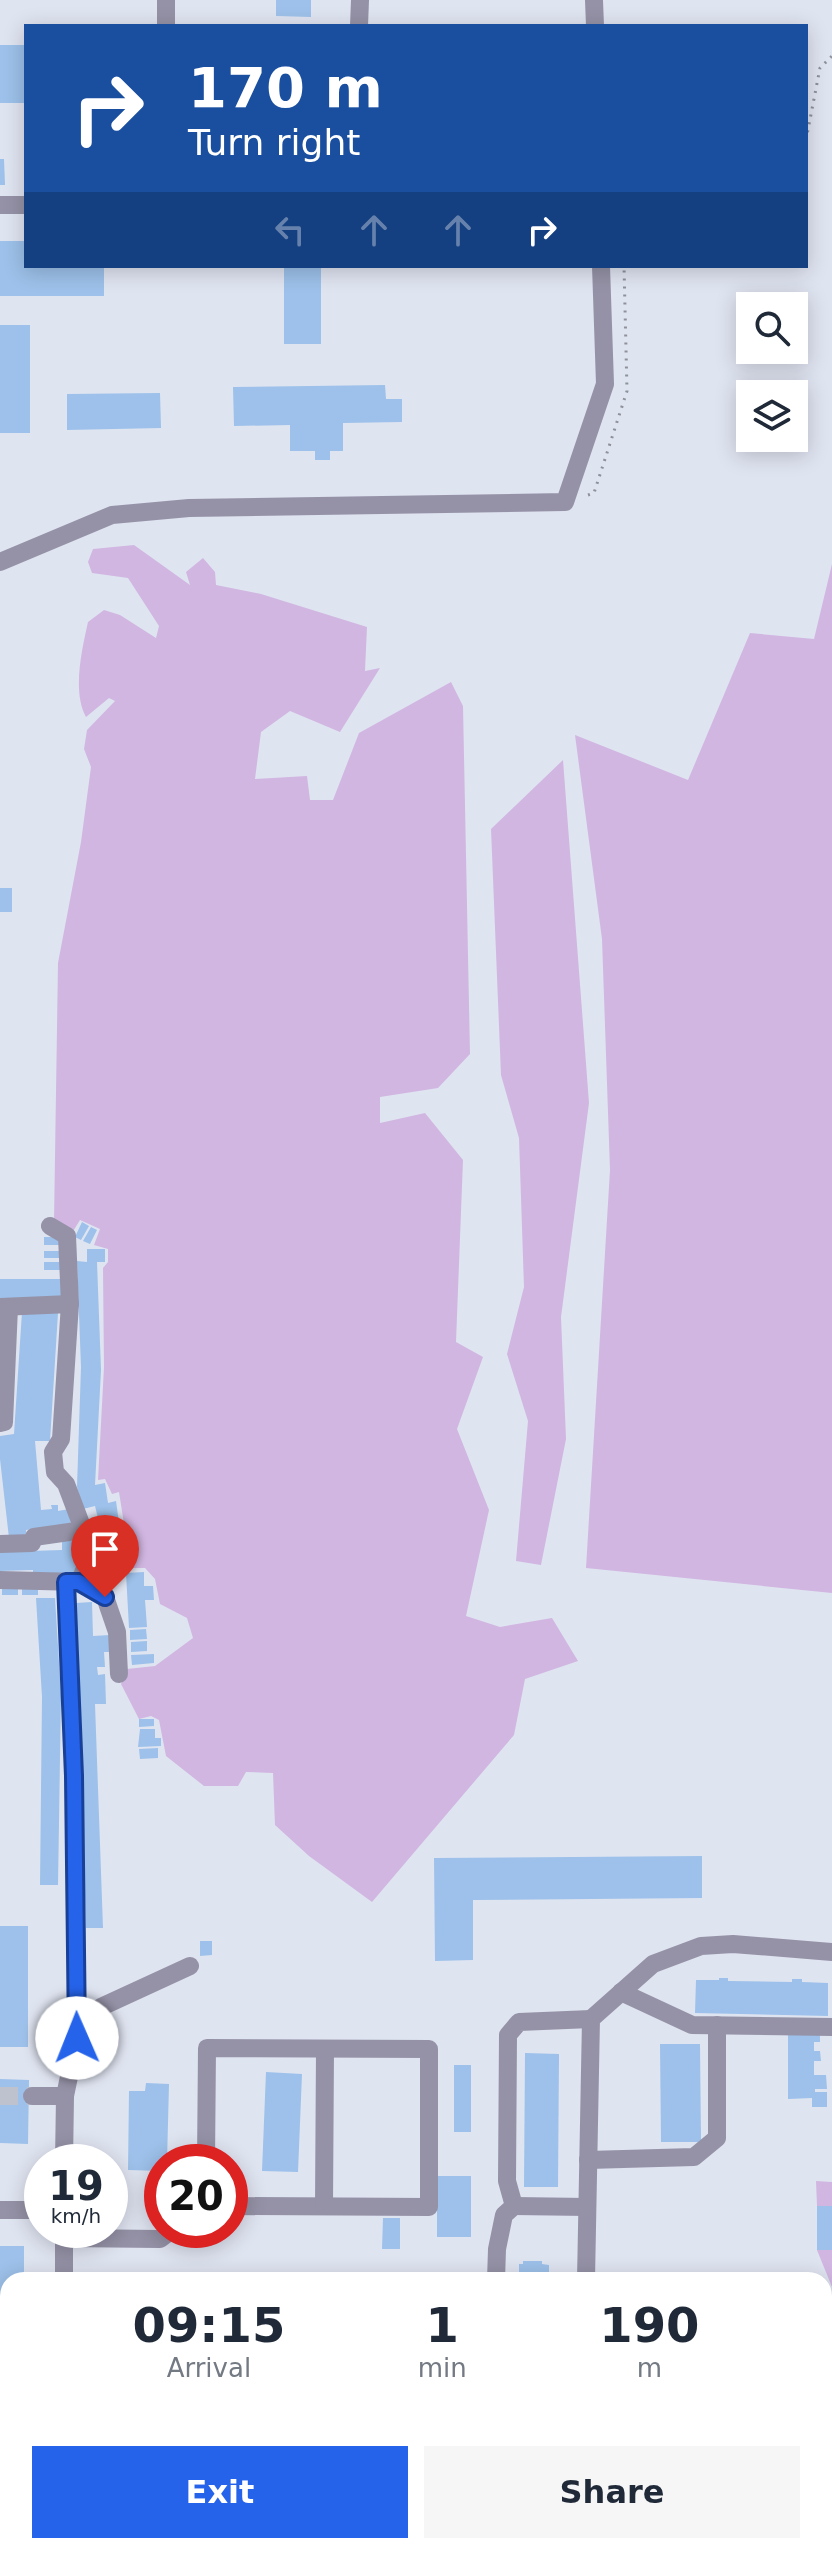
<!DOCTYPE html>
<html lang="en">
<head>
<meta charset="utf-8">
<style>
  :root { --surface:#fff; --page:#f6f6f7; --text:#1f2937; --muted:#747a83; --accent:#2563eb }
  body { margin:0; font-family:"DejaVu Sans",sans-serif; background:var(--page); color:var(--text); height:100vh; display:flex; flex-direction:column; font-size:30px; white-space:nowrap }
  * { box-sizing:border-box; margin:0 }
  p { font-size:26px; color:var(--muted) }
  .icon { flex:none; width:44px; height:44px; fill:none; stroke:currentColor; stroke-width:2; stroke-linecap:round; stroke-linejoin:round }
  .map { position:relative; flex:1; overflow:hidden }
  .details { position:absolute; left:0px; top:2272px; width:832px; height:282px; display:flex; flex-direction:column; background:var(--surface); border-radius:24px 24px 0 0; box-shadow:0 4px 20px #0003 }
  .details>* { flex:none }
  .banner { position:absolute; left:24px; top:24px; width:784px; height:244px; border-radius:0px; box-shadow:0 4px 20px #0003; background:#1a4fa0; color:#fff; overflow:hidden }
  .tools { position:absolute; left:736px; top:292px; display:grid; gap:16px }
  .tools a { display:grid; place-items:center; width:72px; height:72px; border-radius:0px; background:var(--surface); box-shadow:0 4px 20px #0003; font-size:40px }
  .speed { position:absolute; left:24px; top:2144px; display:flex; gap:16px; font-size:40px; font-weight:700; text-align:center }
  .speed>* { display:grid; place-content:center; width:104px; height:104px; border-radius:50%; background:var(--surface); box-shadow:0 4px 20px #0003; line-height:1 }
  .speed small { font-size:20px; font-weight:400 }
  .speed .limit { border:12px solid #d22; background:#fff; color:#111 }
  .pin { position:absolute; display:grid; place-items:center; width:68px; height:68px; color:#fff; margin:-82px -34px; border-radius:50% 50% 50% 0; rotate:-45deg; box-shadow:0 0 8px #0007 }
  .pin .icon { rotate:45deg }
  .me { position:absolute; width:88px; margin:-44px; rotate:359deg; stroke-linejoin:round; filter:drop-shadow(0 0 6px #0008) }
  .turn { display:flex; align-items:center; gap:28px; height:168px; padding:0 32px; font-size:36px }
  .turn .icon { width:104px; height:104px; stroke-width:2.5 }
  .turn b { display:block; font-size:56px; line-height:68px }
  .lanes { display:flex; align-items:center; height:76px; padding:0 32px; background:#0003; justify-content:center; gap:40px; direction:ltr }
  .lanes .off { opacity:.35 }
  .eta { display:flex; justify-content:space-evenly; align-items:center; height:136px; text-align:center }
  .eta b { font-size:48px; font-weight:800; line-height:56px }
  .primary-button { display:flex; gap:16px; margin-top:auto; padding:16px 32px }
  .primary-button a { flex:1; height:92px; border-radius:0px; background:var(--accent); color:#fff; font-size:32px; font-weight:800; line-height:92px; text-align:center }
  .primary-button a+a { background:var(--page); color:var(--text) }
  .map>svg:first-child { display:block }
  .green { fill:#d1b6e1 }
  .building { fill:#9dc1ea }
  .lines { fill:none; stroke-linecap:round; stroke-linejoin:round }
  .minor-tunnel { stroke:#bec2ce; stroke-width:18; stroke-dasharray:18 9; stroke-linecap:butt }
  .path { stroke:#8e919a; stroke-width:3; stroke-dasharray:2 6; stroke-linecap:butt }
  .minor { stroke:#9592a7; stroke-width:18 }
  .route-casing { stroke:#184099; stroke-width:20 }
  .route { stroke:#2563eb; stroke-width:14 }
</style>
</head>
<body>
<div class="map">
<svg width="832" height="2553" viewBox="0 0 832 2553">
  <rect width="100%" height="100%" fill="#dfe4f1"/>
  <g class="green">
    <path d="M 134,545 L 190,585 L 186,572 L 203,558 L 215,572 L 216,585 L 261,594 L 367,627 L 365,671 L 380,668 L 340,732 L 290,711 L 261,732 L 255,779 L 307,776 L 310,800 L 333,800 L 359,733 L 451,682 L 463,706 L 470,1054 L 438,1088 L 380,1097 L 380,1123 L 425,1113 L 463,1160 L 456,1342 L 483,1357 L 457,1429 L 489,1510 L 466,1616 L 500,1627 L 552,1618 L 578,1661 L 525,1679 L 514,1735 L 372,1902 L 309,1856 L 275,1825 L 273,1773 L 246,1772 L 238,1786 L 204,1786 L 166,1756 L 159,1720 L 151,1716 L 139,1719 L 121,1684 L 127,1669 L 155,1666 L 193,1638 L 187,1618 L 160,1604 L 155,1579 L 145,1568 L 131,1568 L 119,1492 L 112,1494 L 105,1479 L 98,1480 L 104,1367 L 103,1268 L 108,1262 L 108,1249 L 94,1245 L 100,1229 L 80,1220 L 72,1233 L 54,1222 L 58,963 L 81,842 L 91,767 L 84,749 L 87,730 L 115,701 L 109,698 L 86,717 C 72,692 82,649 88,622 L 104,610 L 120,615 L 156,638 L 159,626 L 128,578 L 92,573 L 88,562 L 93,549 Z"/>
    <polygon points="832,564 832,1593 586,1568 610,1170 602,939 575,735 688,780 750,633 814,639"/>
    <polygon points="563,760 589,1103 561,1317 566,1439 541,1565 516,1561 528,1421 507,1354 524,1287 519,1138 501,1075 491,829"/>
    <polygon points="816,2181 832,2182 832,2206 817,2206"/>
    <polygon points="817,2250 832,2250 832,2287"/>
  </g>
  <g class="building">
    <polygon points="276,0 311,0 311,17 276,16"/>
    <rect x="0" y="45" width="26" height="58"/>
    <polygon points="0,159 4,159 5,185 0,185"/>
    <polygon points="0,241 26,241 26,266 104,266 104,296 0,296"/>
    <rect x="284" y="266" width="37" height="78"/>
    <rect x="0" y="325" width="30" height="108"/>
    <polygon points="385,385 386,399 402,399 402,422 343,423 343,451 330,451 330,460 315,460 315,451 290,451 290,425 234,426 233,387"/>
    <polygon points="160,393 161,428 67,430 67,394"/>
    <rect x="0" y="888" width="12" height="24"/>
    <polygon points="82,1222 89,1226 81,1240 75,1237"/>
    <polygon points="91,1227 97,1230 90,1244 83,1241"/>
    <rect x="44" y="1237" width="16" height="8"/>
    <polygon points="87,1249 105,1249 105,1262 97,1262 101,1370 95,1485 105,1483 108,1503 116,1501 126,1573 112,1576 95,1506 83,1509 77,1487 81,1367 77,1261 87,1262"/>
    <rect x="44" y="1251" width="16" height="7"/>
    <rect x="44" y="1262" width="16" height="8"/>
    <rect x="0" y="1279" width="64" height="19"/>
    <polygon points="22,1312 58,1313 50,1441 35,1441 41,1510 52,1509 51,1505 58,1505 58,1511 69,1509 71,1524 26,1530 26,1536 9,1538 0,1459 0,1436 14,1434"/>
    <polygon points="62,1541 78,1541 79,1573 33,1573 33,1570 0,1571 0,1552 62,1550"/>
    <polygon points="144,1572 144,1586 153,1586 154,1600 145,1600 147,1627 129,1628 126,1573"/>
    <rect x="2" y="1588" width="16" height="7"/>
    <rect x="22" y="1588" width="16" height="7"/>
    <polygon points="36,1598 55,1598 61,1695 58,1885 40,1885 42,1697"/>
    <polygon points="92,1602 93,1636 110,1635 110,1652 104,1652 105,1667 97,1667 98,1675 105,1674 106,1704 95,1704 103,1928 86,1928 76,1603"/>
    <polygon points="146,1629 147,1639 130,1640 130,1630"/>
    <polygon points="147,1641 147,1651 131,1652 131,1642"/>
    <polygon points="154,1654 154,1663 132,1665 131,1655"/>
    <polygon points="139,1719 154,1719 154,1726 139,1727"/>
    <polygon points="140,1729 155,1729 155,1738 161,1738 161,1746 138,1747"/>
    <polygon points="158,1748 158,1758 140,1759 139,1749"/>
    <polygon points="702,1856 702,1898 473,1900 473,1960 435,1961 434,1858"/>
    <rect x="0" y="1926" width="28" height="121"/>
    <polygon points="200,1941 212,1941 212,1955 200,1956"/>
    <polygon points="719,1978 728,1978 728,1981 792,1982 792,1979 802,1979 802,1982 828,1983 828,2016 695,2013 696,1980 719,1980"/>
    <polygon points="788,2035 820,2035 820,2042 814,2042 814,2051 820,2051 821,2061 814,2061 814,2075 826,2075 827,2089 815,2089 815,2092 827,2092 827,2107 812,2107 812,2098 788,2099"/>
    <polygon points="660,2044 700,2044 701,2142 661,2142"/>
    <polygon points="525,2053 559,2054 558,2187 524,2187"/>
    <rect x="454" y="2065" width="17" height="67"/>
    <polygon points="266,2072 302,2074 298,2172 262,2171"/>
    <polygon points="0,2079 29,2080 28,2144 0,2143"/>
    <polygon points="146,2083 169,2084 167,2162 162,2162 162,2171 128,2170 129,2091 145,2091"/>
    <rect x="437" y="2176" width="34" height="61"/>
    <rect x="817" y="2206" width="15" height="44"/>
    <polygon points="383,2218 400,2218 400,2249 382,2249"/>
    <polygon points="0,2246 24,2246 24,2280 8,2280 8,2465 0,2465"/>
    <polygon points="523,2261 542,2261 542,2264 549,2265 549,2280 519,2280 519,2264 523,2264"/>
    <polygon points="824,2366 832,2366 832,2418 827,2418 827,2415 824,2415"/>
    <polygon points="824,2494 832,2494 832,2553 660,2553 660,2546 824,2546"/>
    <rect x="132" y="2546" width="34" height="7"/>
    <rect x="249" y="2546" width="36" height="7"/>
  </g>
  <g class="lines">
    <polyline class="minor-tunnel" points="0,2096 32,2096"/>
    <g class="path">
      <polyline points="806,140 820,68 832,56"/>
      <polyline points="588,495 594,493 627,391 624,266"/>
    </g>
    <g class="minor">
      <polyline points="594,0 595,26"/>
      <polyline points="166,26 166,0"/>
      <polyline points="359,26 360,0"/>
      <polyline points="0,205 26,205"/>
      <polyline points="0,562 112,515 189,508 565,502 605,384 601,266"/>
      <polyline points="50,1226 67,1236 70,1304"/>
      <polyline points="0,1307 70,1304 61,1439 53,1452 55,1472 66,1484 92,1553 79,1582 0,1580"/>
      <polyline points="0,1423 4,1422 9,1307"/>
      <polyline points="0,1544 32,1543 34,1537 83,1530"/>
      <polyline points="79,1582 105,1597 117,1632 119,1674"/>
      <polyline points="621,1992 692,2025 832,2027"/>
      <polyline points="77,2038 101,2007 190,1966"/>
      <polyline points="32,2096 65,2096"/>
      <polyline points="588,2160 694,2157 717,2138 717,2025"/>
      <polyline points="64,2162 65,2096 77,2038 74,1776 66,1582"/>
      <polyline points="206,2162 207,2048 429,2049 429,2207 230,2206"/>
      <polyline points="324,2206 325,2049"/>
      <polyline points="514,2206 587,2207"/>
      <polyline points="0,2210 42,2210"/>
      <polyline points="64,2238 160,2239 172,2230"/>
      <polyline points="64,2280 64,2230"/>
      <polyline points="496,2280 497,2249 504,2215 514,2206 507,2181 508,2035 519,2022 591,2019"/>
      <polyline points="586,2280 591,2019 653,1964 701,1946 733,1944 832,1952"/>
      <polyline points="824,2437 832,2438"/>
      <polyline points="181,2546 181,2553"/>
      <polyline points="492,2546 492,2553"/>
      <polyline points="63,2553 63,2546"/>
      <polyline points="304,2553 304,2546"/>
      <polyline points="581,2553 581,2546"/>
    </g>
  </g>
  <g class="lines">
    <g class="route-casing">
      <polyline id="route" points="77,2038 74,1776 66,1582 79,1582 105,1597"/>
    </g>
    <use href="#route" class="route"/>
  </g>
</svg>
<div class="tools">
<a><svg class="icon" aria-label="search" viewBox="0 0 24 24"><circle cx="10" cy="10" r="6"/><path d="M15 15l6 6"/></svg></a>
<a><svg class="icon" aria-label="layers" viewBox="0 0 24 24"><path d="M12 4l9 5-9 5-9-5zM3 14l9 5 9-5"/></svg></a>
</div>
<div class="speed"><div>19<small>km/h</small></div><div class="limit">20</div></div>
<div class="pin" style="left:105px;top:1597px;background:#d93025"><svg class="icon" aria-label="arrive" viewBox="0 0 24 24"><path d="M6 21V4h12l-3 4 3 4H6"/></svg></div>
<svg class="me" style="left:77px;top:2038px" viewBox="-20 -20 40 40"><circle r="19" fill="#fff"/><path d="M0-13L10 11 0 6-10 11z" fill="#2563eb"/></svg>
<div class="banner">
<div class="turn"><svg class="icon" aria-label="right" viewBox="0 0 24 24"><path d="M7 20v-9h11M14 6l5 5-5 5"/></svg><div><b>170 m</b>Turn right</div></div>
<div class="lanes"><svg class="icon off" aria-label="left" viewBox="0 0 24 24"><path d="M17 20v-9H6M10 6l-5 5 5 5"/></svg><svg class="icon off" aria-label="ahead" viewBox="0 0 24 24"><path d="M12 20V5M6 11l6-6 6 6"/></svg><svg class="icon off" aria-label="ahead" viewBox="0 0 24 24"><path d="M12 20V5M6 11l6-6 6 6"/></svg><svg class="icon" aria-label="right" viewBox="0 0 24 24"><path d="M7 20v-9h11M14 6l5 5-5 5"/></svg></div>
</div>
<section class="details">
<div class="eta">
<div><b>09:15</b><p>Arrival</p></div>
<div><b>1</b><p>min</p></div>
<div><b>190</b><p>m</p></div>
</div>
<div class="primary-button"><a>Exit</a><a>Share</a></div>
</section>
</div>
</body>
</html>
